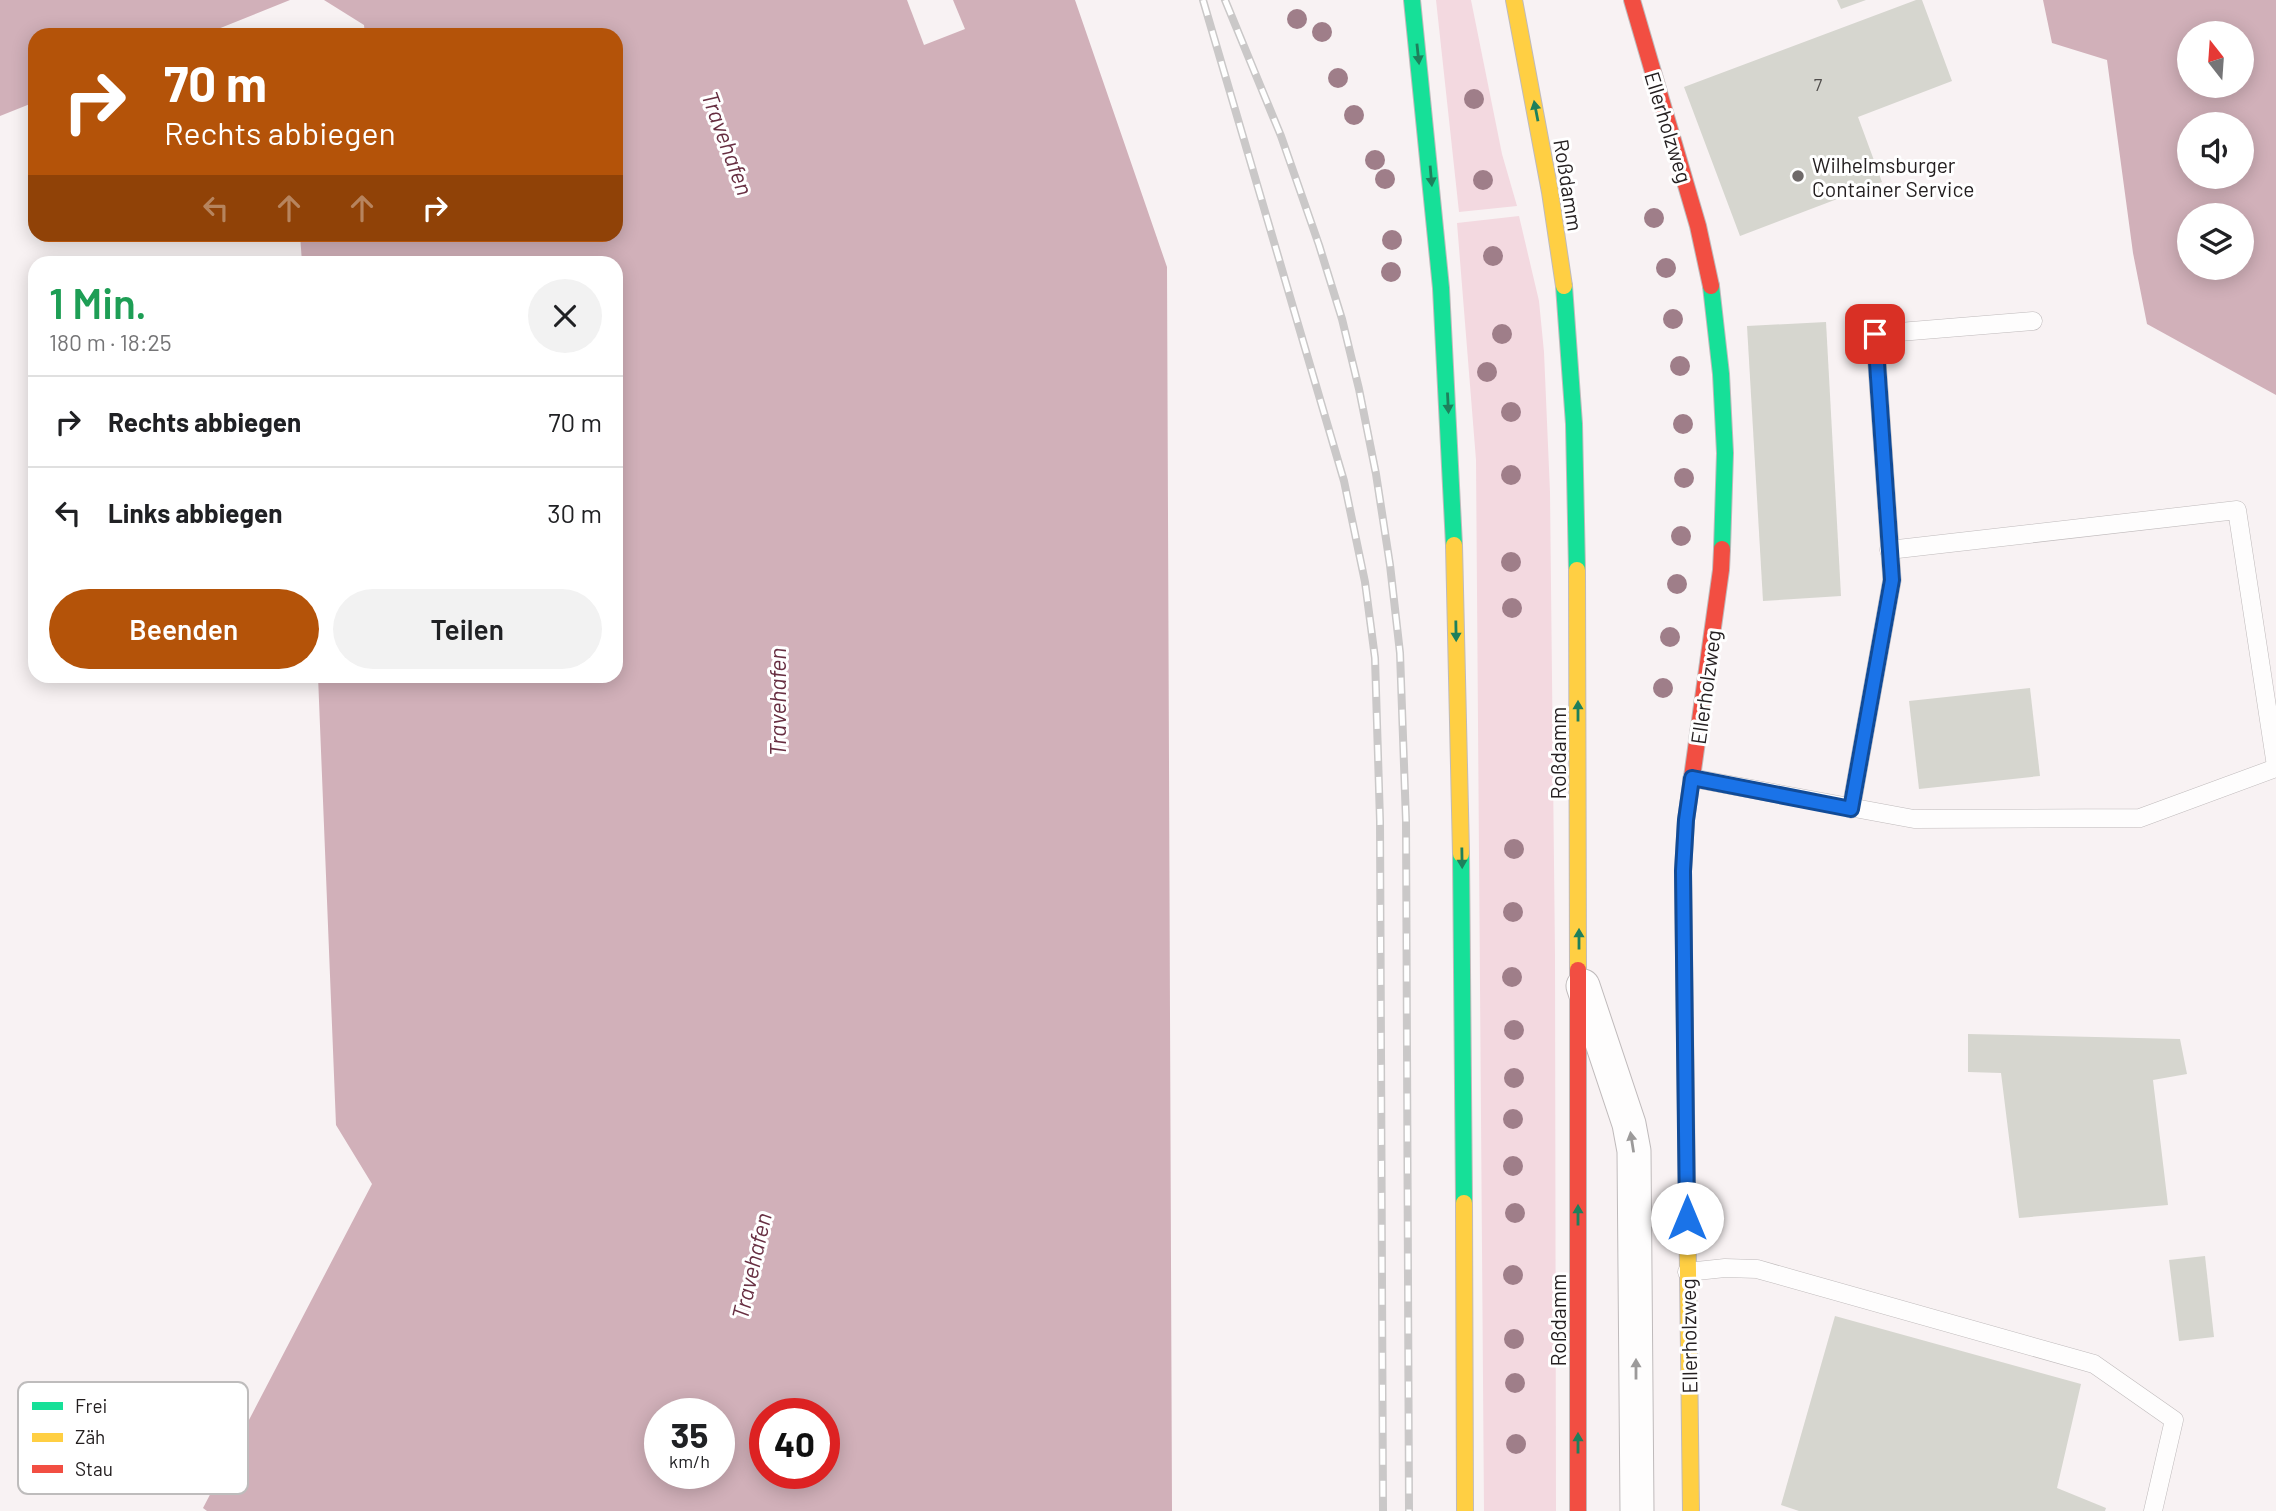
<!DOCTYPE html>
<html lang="de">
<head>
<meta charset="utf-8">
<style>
  :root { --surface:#fff; --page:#f2f2f2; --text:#202124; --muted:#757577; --line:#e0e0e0; --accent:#b45309 }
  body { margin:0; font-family:Barlow,sans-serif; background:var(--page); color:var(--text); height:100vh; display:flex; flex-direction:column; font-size:26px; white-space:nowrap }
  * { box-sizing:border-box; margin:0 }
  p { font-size:23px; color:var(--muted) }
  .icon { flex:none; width:38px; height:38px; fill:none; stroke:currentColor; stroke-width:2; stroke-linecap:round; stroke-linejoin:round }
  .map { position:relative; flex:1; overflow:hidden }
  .details { position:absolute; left:28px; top:256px; width:595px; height:427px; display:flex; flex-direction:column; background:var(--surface); border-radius:21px; box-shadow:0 4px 18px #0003 }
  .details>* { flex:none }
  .top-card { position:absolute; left:28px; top:28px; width:595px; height:214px; border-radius:21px; box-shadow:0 4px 18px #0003; background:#b45309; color:#fff; overflow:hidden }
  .needle { width:46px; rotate:343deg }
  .controls { position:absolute; left:2177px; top:21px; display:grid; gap:14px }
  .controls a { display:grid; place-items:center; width:77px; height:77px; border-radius:50%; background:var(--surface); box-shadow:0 4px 18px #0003; font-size:35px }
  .speed { position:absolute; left:644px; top:1398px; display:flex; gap:14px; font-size:35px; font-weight:700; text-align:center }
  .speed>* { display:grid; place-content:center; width:91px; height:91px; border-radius:50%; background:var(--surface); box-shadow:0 4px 18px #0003; line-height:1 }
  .speed small { font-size:18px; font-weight:400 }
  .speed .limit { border:10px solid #d22; background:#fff; color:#111 }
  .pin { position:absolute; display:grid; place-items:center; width:60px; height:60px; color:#fff; margin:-30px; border-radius:14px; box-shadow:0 4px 10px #0006 }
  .me { position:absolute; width:77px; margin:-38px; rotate:0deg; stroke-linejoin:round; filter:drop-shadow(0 0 5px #0008) }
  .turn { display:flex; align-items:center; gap:24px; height:147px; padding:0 21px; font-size:32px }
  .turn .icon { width:91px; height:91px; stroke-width:2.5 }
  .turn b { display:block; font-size:49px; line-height:60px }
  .lanes { display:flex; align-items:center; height:66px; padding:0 21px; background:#0003; justify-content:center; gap:35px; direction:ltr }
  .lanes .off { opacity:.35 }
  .round { display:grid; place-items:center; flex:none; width:74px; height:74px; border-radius:37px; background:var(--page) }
  .summary { display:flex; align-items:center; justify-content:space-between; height:119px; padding:0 21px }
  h1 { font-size:42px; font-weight:600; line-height:52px; color:#1e9e55 }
  .button { display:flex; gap:14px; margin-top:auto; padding:14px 21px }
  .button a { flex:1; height:80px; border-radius:42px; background:var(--accent); color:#fff; font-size:28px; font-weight:600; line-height:80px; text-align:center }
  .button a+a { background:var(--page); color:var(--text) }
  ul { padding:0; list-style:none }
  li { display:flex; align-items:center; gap:21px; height:91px; padding:0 21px; border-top:2px solid var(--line) }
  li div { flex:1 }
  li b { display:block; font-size:26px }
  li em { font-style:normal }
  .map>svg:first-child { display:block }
  .green { fill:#f3d9e0 }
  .water { fill:#d1b0b9; fill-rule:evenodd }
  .pier { fill:#f8f2f3 }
  .building { fill:#d6d6cf }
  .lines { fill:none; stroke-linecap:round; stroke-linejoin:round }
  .lane-casing { stroke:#bfbabb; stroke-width:19 }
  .street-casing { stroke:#bfbabb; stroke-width:35 }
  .fast-casing { stroke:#bfbabb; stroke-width:18 }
  .slow-casing { stroke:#bfbabb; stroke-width:18 }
  .jam-casing { stroke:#bfbabb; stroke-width:18 }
  .lane { stroke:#fefdfd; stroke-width:18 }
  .street { stroke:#fefdfd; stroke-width:33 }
  .fast { stroke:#16e098; stroke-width:16 }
  .slow { stroke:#ffcf43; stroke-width:16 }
  .jam { stroke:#f24e42; stroke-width:16 }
  .rail-casing { stroke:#cac8c8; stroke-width:8 }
  .rail { stroke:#fff; stroke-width:5; stroke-dasharray:16; stroke-linecap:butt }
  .tree { fill:#9f7e89 }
  .oneway { fill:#1e805c }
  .oneway2 { fill:#9c9a9a }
  .route-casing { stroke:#114b97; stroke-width:18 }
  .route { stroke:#1a73e8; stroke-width:12 }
  .poi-dot { fill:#6f6a6a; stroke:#fff; stroke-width:2.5 }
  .labels { text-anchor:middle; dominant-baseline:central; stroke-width:6; stroke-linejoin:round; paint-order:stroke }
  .number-label { font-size:18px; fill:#514e4c }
  .street-label { font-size:21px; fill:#252021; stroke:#fff }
  .poi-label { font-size:21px; fill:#252021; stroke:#fff; text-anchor:start }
  .water-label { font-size:23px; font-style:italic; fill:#682f42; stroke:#fff }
  .key { fill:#fff; stroke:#bebcbc; stroke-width:2 }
  .key-label { font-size:19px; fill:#252021 }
</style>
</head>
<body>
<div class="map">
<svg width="2276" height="1511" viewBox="0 0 2276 1511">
  <rect width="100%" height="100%" fill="#f8f2f3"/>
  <g class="green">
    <polygon points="1436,0 1471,0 1502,154 1517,206 1459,212"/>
    <polygon points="1519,216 1539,301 1544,352 1550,492 1555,956 1556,1511 1484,1511 1476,460 1457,223"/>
  </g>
  <g class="water">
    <polygon points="0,0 290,0 203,35 35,35 35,102 0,116"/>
    <path d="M 324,0 L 1075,0 L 1167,267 L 1172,1511 L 207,1511 L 203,1508 L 372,1184 L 336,1125 L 318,676 L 616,676 L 616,262 L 302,262 L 300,235 L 616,234 L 616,35 L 365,35 L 364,25 ZM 660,1414 L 719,1414 L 719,1474 L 660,1474 ZM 765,1414 L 824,1414 L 824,1474 L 765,1474 Z"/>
    <path d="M 2043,0 L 2276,0 L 2276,395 L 2147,324 L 2133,253 L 2107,60 L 2052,43 ZM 2189,33 L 2242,33 L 2242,86 L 2189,86 ZM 2189,124 L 2242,124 L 2242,177 L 2189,177 ZM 2189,215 L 2242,215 L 2242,268 L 2189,268 Z"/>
  </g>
  <polygon class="pier" points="907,0 953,0 965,29 924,45"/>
  <g class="building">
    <polygon points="1837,0 1866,0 1841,9"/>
    <polygon points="1916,0 1922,0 1952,81 1858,117 1882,182 1740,236 1684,87"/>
    <polygon points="1826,322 1841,596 1763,601 1747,326"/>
    <polygon points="2030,688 2040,776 1919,789 1909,701"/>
    <polygon points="1968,1034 2180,1039 2187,1074 2153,1080 2168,1205 2019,1218 2001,1073 1968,1072"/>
    <polygon points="2205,1256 2214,1337 2179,1341 2169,1260"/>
    <polygon points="1835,1316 2081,1384 2057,1488 2106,1508 2105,1511 1799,1511 1781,1505"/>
  </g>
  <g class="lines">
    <g class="lane-casing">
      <g id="lane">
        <polyline points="1889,550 2237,510 2276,766"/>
        <polyline points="1692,778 1914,819 2140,818 2276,768"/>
        <polyline points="1851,809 1892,580 1875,334 2033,321"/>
        <polyline points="1687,1272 1725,1268 1757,1269 2094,1364 2174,1420 2153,1511"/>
      </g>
    </g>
    <g class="street-casing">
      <polyline id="street" points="1583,986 1629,1124 1634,1151 1637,1511"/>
    </g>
    <g class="fast-casing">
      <g id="fast">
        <polyline points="1412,0 1441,288 1454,545"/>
        <polyline points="1564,286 1574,424 1577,570"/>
        <polyline points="1711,286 1721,374 1725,453 1722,549"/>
        <polyline points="1461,854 1464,1203"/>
      </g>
    </g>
    <g class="slow-casing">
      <g id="slow">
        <polyline points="1514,0 1550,192 1564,286"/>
        <polyline points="1454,545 1461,854"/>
        <polyline points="1577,570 1578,970"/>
        <polyline points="1685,1033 1691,1511"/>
        <polyline points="1464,1203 1465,1511"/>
      </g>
    </g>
    <g class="jam-casing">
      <g id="jam">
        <polyline points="1632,0 1698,226 1711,286"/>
        <polyline points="1685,1033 1683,871 1686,820 1721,570 1722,549"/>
        <polyline points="1578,1511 1578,970"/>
      </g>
    </g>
    <use href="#lane" class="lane"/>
    <use href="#street" class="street"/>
    <use href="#fast" class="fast"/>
    <use href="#slow" class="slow"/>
    <use href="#jam" class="jam"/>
    <g class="rail-casing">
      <g id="rail">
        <polyline points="1203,0 1344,481 1365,582 1375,658 1380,821 1383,1511"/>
        <polyline points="1225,0 1281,136 1319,245 1342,319 1359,389 1376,474 1390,565 1400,653 1406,821 1409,1511"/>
      </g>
    </g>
    <use href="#rail" class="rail"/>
  </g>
  <g class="tree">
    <circle cx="1297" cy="19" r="10"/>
    <circle cx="1322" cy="32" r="10"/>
    <circle cx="1338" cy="78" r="10"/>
    <circle cx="1474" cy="99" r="10"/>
    <circle cx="1354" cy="115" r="10"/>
    <circle cx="1375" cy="160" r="10"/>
    <circle cx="1385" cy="179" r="10"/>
    <circle cx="1483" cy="180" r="10"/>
    <circle cx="1654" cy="218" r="10"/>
    <circle cx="1392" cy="240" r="10"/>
    <circle cx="1493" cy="256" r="10"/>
    <circle cx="1666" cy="268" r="10"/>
    <circle cx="1391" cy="272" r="10"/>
    <circle cx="1673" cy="319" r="10"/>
    <circle cx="1502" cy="334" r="10"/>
    <circle cx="1680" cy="366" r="10"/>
    <circle cx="1487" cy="372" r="10"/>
    <circle cx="1511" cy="412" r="10"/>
    <circle cx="1683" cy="424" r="10"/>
    <circle cx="1511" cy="475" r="10"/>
    <circle cx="1684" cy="478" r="10"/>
    <circle cx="1681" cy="536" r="10"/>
    <circle cx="1511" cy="562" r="10"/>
    <circle cx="1677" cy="584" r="10"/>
    <circle cx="1512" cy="608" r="10"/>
    <circle cx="1670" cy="637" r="10"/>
    <circle cx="1663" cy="688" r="10"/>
    <circle cx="1514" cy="849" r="10"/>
    <circle cx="1513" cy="912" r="10"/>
    <circle cx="1512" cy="977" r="10"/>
    <circle cx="1514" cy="1030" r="10"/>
    <circle cx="1514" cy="1078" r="10"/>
    <circle cx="1513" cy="1119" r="10"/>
    <circle cx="1513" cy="1166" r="10"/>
    <circle cx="1515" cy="1213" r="10"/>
    <circle cx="1513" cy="1275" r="10"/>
    <circle cx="1514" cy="1339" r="10"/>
    <circle cx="1515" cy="1383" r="10"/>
    <circle cx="1516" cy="1444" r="10"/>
  </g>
  <defs><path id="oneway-solid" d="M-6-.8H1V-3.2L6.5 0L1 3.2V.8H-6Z" transform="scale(1.75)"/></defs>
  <g class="oneway">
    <use href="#oneway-solid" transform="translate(1418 54) rotate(84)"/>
    <use href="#oneway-solid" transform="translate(1536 111) rotate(-101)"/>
    <use href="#oneway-solid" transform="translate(1431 176) rotate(85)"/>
    <use href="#oneway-solid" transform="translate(1448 403) rotate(87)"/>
    <use href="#oneway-solid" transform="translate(1456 631) rotate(89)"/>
    <use href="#oneway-solid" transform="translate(1578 711) rotate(-90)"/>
    <use href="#oneway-solid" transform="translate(1462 858) rotate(89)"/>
    <use href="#oneway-solid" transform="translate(1579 939) rotate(-90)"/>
    <use href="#oneway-solid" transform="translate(1578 1215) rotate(-90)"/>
    <use href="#oneway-solid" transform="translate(1578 1443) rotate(-90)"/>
  </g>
  <g class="oneway2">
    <use href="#oneway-solid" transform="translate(1632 1142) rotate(-99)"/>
    <use href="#oneway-solid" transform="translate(1636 1369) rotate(-90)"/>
  </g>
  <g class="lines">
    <g class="route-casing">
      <polyline id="route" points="1687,1218 1683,871 1686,820 1692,778 1851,809 1892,580 1875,334"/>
    </g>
    <use href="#route" class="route"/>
  </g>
  <circle class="poi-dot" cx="1798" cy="176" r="7"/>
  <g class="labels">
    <g class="number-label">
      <text x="1818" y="84">7</text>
    </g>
    <g class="street-label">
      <text transform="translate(1669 127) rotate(73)">Ellerholzweg</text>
      <text transform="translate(1569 185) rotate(81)">Roßdamm</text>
      <text transform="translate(1705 687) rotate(-82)">Ellerholzweg</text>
      <text transform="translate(1557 753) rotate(-90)">Roßdamm</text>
      <text transform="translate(1557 1320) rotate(-90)">Roßdamm</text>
      <text transform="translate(1688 1336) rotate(-91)">Ellerholzweg</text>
    </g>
    <g class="poi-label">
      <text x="1812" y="164">Wilhelmsburger<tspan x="1812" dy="24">Container Service</tspan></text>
    </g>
    <g class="water-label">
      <text transform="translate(728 143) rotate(70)">Travehafen</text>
      <text transform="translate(777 702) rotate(-90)">Travehafen</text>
      <text transform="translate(751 1266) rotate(-77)">Travehafen</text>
    </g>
  </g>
  <rect x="18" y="1382" width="230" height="112" rx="10" class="key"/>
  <rect x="32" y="1402" width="31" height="8" fill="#16e098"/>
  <rect x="32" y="1433" width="31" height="9" fill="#ffcf43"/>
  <rect x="32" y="1465" width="31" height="8" fill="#f24e42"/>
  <g class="key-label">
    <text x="75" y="1413">Frei</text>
    <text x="75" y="1444">Zäh</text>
    <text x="75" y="1476">Stau</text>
  </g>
</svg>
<div class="controls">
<a><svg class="needle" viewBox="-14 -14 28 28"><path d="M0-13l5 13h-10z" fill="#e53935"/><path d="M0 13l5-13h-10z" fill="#757577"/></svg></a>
<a><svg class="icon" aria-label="sound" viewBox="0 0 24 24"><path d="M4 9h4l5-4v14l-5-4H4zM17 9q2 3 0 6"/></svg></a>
<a><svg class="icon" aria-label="layers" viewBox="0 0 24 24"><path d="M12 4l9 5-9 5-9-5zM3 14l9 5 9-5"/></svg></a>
</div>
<div class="speed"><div>35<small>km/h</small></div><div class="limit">40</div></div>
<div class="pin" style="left:1875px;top:334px;background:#d93025"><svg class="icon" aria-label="arrive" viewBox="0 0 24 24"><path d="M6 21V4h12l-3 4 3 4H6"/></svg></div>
<svg class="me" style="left:1687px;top:1218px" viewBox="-20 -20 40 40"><circle r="19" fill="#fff"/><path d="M0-13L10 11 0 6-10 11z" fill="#1a73e8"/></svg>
<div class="top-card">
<div class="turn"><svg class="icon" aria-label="right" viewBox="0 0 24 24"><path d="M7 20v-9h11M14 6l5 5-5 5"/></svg><div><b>70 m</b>Rechts abbiegen</div></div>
<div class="lanes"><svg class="icon off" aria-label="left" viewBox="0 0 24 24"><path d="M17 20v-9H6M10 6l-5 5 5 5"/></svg><svg class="icon off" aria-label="ahead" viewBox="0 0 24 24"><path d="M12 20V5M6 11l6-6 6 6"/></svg><svg class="icon off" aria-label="ahead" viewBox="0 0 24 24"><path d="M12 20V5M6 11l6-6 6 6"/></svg><svg class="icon" aria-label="right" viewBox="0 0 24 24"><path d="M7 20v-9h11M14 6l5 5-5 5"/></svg></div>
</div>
<section class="details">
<div class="summary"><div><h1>1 Min.</h1><p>180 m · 18:25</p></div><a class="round"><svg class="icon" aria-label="close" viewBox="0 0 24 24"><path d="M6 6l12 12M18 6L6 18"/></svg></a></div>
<ul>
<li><svg class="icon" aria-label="right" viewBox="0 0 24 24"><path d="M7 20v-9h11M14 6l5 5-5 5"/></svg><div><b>Rechts abbiegen</b></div><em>70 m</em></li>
<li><svg class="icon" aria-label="left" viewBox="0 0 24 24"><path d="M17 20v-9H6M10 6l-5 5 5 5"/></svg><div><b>Links abbiegen</b></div><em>30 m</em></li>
</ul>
<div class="button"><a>Beenden</a><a>Teilen</a></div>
</section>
</div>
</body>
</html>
